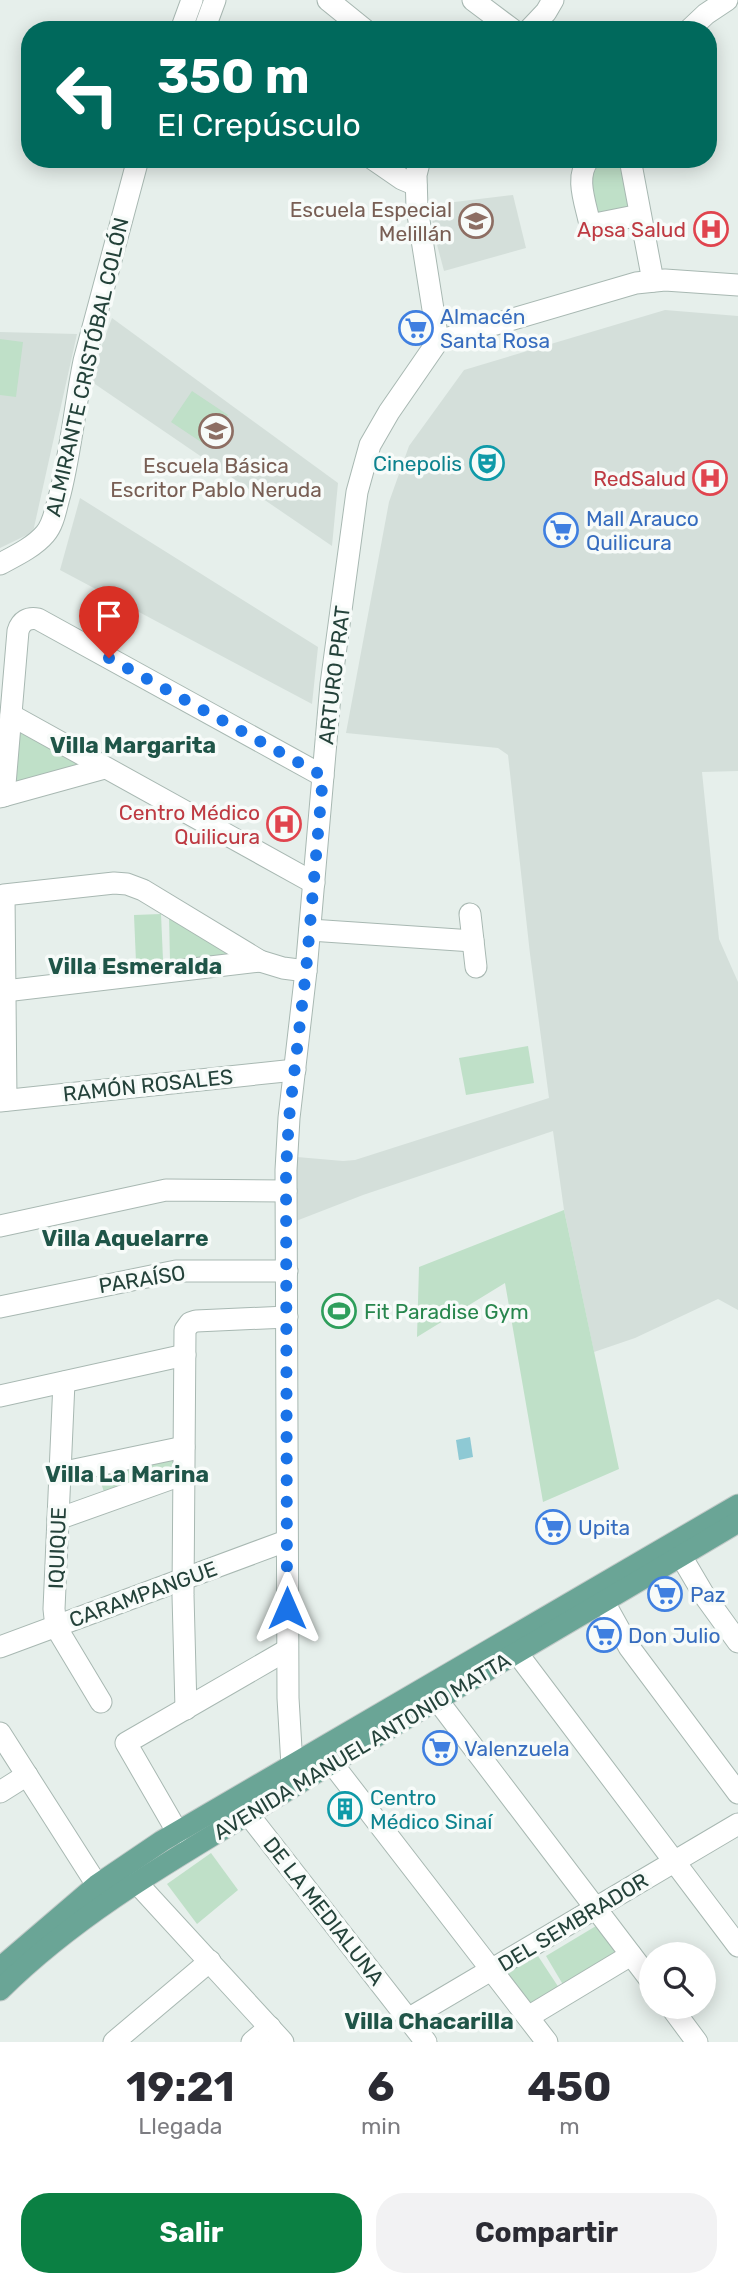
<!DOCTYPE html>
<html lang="es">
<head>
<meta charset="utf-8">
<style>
  :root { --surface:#fff; --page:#f2f2f3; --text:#2b2b33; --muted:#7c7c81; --accent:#0b8043 }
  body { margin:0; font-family:Rubik,sans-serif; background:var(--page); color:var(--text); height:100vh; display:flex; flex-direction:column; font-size:26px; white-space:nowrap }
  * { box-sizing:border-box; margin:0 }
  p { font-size:23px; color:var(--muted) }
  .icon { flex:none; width:38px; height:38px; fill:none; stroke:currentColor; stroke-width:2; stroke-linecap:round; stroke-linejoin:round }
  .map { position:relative; height:2042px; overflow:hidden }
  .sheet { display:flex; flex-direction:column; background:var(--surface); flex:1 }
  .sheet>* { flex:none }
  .top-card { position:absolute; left:21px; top:21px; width:696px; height:147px; border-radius:28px; box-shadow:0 4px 18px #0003; background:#00695c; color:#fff; overflow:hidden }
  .tools { position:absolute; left:639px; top:1942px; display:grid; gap:14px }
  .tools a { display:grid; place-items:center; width:77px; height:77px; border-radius:50%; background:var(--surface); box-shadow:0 4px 18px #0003; font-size:35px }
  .pin { position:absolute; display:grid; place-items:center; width:60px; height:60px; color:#fff; margin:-72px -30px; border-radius:50% 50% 50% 0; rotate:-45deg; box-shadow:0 0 7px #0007 }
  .pin .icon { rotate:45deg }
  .me { position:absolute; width:77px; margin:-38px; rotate:0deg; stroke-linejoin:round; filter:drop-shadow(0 0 5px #0008) }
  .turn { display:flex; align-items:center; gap:24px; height:147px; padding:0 21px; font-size:32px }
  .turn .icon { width:91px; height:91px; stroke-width:2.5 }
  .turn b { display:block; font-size:49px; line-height:60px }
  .eta { display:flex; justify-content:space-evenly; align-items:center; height:119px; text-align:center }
  .eta b { font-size:42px; font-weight:700; line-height:49px }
  .action { display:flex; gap:14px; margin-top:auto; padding:14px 21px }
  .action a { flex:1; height:80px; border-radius:28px; background:var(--accent); color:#fff; font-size:28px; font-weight:700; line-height:80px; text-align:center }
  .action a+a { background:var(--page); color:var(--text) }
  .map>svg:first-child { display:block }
  .built { fill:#d4dfda }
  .green { fill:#bfe0c8 }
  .water { fill:#8ec9d4 }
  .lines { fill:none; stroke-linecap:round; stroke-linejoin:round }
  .minor-casing { stroke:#a8b8b2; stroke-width:23 }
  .major-casing { stroke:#c2cac8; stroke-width:23 }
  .minor { stroke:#fff; stroke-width:21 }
  .major { stroke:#6aa596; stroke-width:21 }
  .route { stroke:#1a73e8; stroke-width:12; stroke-dasharray:0 21.6 }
  .labels { text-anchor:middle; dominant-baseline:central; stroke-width:7; stroke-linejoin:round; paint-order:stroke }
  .education-label { font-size:21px; fill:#785e54; stroke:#f7fbf9; text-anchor:end }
  .health-label { font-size:21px; fill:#be3a42; stroke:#f7fbf9; text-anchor:end }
  .shop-label { font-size:21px; fill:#366cbe; stroke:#f7fbf9; text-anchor:start }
  .street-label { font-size:21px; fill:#24423a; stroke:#f7fbf9 }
  .culture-label { font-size:21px; fill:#0d838f; stroke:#f7fbf9; text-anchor:end }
  .leisure-label { font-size:21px; fill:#27864d; stroke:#f7fbf9; text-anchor:start }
  .neighbourhood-label { font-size:23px; font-weight:bold; fill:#1f5548; stroke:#f7fbf9 }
</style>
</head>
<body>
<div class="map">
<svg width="738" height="2042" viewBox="0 0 738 2042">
  <rect width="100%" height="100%" fill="#e6efeb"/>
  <g class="built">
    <polygon points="513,195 526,248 444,271 435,237 430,205"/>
    <polygon points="665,310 738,316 738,771 702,772 719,939 738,982 738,1310 718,1299 635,1338 594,1352 564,1210 553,1131 363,1195 296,1221 297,1157 343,1161 355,1160 549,1098 530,954 508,755 498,748 346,733 389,502 409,446 464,370"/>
    <polygon points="112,318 338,483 332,546 89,380"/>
    <polygon points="0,332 77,334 33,532 0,548"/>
    <polygon points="80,498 318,647 312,704 60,570"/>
  </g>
  <g class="green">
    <polygon points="599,159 623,159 631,209 593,218 587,174"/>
    <polygon points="0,339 23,342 16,397 0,395"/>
    <polygon points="192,391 228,415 207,446 171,422"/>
    <polygon points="15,725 91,767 23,786 10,776"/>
    <polygon points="161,914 163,960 136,962 134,915"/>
    <polygon points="169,915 240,957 170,961"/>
    <polygon points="528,1046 534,1083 466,1095 459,1058"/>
    <polygon points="564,1210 619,1469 543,1502 505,1283 417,1337 419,1267"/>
    <polygon points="175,1453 175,1470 105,1495 96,1468"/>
    <polygon points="211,1853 238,1890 197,1924 167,1884"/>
    <polygon points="601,1923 620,1955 565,1988 546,1956"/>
    <polygon points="538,1956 563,1994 529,2016 502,1976 529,1958"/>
  </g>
  <polygon class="water" points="470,1437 473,1457 459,1460 456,1440"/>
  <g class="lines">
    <g class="minor-casing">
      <g id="minor">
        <polyline points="328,0 365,30"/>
        <polyline points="473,0 513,30"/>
        <polyline points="181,30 192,0"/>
        <polyline points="204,30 215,0"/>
        <polyline points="529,30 546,12 553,0"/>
        <polyline points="689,30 706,14 727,0"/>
        <polyline points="373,159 402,179 416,185"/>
        <polyline points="420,159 416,175 417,208 438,341"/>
        <path d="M 589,159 C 574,177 586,204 590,225 L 640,215"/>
        <polyline points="630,159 653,281"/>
        <polyline points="438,341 636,283 665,280 738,285"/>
        <path d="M 0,564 C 15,556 34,547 45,534 C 54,524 56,507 60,494 C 71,450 75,405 84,361 L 138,159"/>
        <polyline points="11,715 314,883"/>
        <path d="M 4,796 L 18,631 C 21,621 28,617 38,619 L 323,776"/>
        <polyline points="0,797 105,768"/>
        <polyline points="470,914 476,967"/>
        <polyline points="310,930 473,941"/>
        <polyline points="5,991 260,961"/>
        <polyline points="6,1100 4,895 114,883 127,884 143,890 260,961 283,968 306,971"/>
        <polyline points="0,1101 295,1070"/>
        <polyline points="0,1226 166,1190 286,1191"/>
        <polyline points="0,1307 176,1271 287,1271"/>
        <polyline points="64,1382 54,1609 56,1627 101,1702"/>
        <polyline points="0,1396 185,1355"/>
        <polyline points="60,1473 184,1447"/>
        <polyline points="58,1519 184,1474"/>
        <polyline points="681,1556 704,1595 738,1642"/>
        <polyline points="604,1602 629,1647 738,1793"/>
        <polyline points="0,1647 286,1541"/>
        <polyline points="517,1653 738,1946"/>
        <polyline points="438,1701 651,1981"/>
        <polyline points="186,1709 183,1595 185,1330 190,1323 196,1321 287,1317"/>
        <polyline points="0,1733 97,1885"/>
        <polyline points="331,1762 547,2042"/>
        <polyline points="293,1783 288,1698 286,1170 289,1118 306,971 331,684 357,492 370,445 389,412 438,341"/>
        <polyline points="0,1792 27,1775"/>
        <polyline points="248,1814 426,2042"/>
        <polyline points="178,1833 126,1743 287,1650"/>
        <polyline points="136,1882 283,2042"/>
        <polyline points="671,2007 697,2042"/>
        <polyline points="528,2017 631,1955"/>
        <polyline points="408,2019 738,1824"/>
        <polyline points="114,2042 210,1961"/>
        <polyline points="252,2042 270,2027"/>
      </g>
    </g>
    <g class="major-casing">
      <g id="major">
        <polyline points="0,1968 97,1885 162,1841 738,1505"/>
        <path d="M 0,1990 C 85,1906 190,1850 291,1788 C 439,1697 589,1611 738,1522"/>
      </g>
    </g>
    <use href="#minor" class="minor"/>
    <use href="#major" class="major"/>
  </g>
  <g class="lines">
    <polyline class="route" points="109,658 323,776 306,971 289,1118 286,1170 287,1608"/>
  </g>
  <defs>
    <g id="school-ring" transform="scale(1.75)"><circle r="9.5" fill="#f7fbf9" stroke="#8d6e63" stroke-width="1.5"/><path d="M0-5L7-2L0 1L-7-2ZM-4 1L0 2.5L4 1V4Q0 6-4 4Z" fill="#8d6e63"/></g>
    <g id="hospital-ring" transform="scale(1.75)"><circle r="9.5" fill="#f7fbf9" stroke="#e0444e" stroke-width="1.5"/><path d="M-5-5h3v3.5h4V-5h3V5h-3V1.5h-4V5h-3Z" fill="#e0444e"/></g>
    <g id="supermarket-ring" transform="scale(1.75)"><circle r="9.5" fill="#f7fbf9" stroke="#3f7fe0" stroke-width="1.5"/><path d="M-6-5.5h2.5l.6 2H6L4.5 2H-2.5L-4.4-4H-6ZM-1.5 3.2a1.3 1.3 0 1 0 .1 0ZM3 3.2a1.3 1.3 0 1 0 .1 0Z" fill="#3f7fe0"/></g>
    <g id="theatre-ring" transform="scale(1.75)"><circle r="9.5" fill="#f7fbf9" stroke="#0f9aa8" stroke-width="1.5"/><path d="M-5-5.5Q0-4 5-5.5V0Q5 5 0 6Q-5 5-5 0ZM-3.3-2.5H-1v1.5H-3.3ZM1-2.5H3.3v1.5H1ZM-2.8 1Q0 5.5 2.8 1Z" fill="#0f9aa8"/></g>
    <g id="stadium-ring" transform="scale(1.75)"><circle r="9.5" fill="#f7fbf9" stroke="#2e9e5b" stroke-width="1.5"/><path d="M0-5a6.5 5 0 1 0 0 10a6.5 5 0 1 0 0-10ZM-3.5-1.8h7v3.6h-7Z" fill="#2e9e5b"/></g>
    <g id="building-ring" transform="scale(1.75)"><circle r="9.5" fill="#f7fbf9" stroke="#0f9aa8" stroke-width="1.5"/><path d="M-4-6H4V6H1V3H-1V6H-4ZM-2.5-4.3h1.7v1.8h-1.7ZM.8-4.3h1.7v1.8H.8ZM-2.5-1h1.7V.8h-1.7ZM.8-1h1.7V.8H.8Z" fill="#0f9aa8"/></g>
  </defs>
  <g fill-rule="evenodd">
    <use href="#school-ring" x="476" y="221"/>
    <use href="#hospital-ring" x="711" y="229"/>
    <use href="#supermarket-ring" x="416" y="328"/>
    <use href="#school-ring" x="216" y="431"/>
    <use href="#theatre-ring" x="487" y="463"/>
    <use href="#hospital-ring" x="710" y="478"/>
    <use href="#supermarket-ring" x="561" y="530"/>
    <use href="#hospital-ring" x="284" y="824"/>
    <use href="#stadium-ring" x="339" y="1311"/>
    <use href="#supermarket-ring" x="553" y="1527"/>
    <use href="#supermarket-ring" x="665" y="1594"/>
    <use href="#supermarket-ring" x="604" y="1635"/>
    <use href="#supermarket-ring" x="440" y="1748"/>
    <use href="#building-ring" x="345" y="1809"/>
  </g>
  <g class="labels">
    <g class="education-label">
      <text x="452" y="209">Escuela Especial<tspan x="452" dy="24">Melillán</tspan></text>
      <text x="216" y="465" text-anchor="middle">Escuela Básica<tspan x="216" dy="24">Escritor Pablo Neruda</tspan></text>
    </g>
    <g class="health-label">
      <text x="686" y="229">Apsa Salud</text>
      <text x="686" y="478">RedSalud</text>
      <text x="260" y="812">Centro Médico<tspan x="260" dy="24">Quilicura</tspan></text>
    </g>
    <g class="shop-label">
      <text x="440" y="316">Almacén<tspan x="440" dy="24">Santa Rosa</tspan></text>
      <text x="586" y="518">Mall Arauco<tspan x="586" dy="24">Quilicura</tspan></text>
      <text x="578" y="1527">Upita</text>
      <text x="690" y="1594">Paz</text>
      <text x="628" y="1635">Don Julio</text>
      <text x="464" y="1748">Valenzuela</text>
    </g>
    <g class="street-label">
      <text transform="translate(87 367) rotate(-77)">ALMIRANTE CRISTÓBAL COLÓN</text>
      <text transform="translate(334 675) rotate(-83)">ARTURO PRAT</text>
      <text transform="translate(148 1085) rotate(-6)">RAMÓN ROSALES</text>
      <text transform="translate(142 1279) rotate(-9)">PARAÍSO</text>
      <text transform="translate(57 1548) rotate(-88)">IQUIQUE</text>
      <text transform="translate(143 1594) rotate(-20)">CARAMPANGUE</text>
      <text transform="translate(362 1746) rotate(-31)">AVENIDA MANUEL ANTONIO MATTA</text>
      <text transform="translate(324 1911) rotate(52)">DE LA MEDIALUNA</text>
      <text transform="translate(573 1922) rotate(-31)">DEL SEMBRADOR</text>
    </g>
    <g class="culture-label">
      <text x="462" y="463">Cinepolis</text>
      <text x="370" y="1797" text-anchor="start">Centro<tspan x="370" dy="24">Médico Sinaí</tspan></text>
    </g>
    <g class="leisure-label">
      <text x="364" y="1311">Fit Paradise Gym</text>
    </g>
    <g class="neighbourhood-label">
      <text x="133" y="745">Villa Margarita</text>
      <text x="135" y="966">Villa Esmeralda</text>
      <text x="125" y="1238">Villa Aquelarre</text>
      <text x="127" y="1474">Villa La Marina</text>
      <text x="429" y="2021">Villa Chacarilla</text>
    </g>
  </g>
</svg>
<div class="tools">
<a><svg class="icon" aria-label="search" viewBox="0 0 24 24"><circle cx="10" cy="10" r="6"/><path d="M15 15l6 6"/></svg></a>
</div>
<div class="pin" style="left:109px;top:658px;background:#d93025"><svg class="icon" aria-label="arrive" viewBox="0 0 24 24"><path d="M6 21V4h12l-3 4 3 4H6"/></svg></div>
<svg class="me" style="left:287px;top:1608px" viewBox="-20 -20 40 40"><path d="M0-17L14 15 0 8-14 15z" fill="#1a73e8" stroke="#fff" stroke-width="4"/></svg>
<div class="top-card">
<div class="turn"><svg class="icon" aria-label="left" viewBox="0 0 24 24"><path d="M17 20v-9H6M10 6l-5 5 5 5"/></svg><div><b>350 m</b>El Crepúsculo</div></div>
</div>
</div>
<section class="sheet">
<div class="eta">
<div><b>19:21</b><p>Llegada</p></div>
<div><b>6</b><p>min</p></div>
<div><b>450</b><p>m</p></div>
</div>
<div class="action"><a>Salir</a><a>Compartir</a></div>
</section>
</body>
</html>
